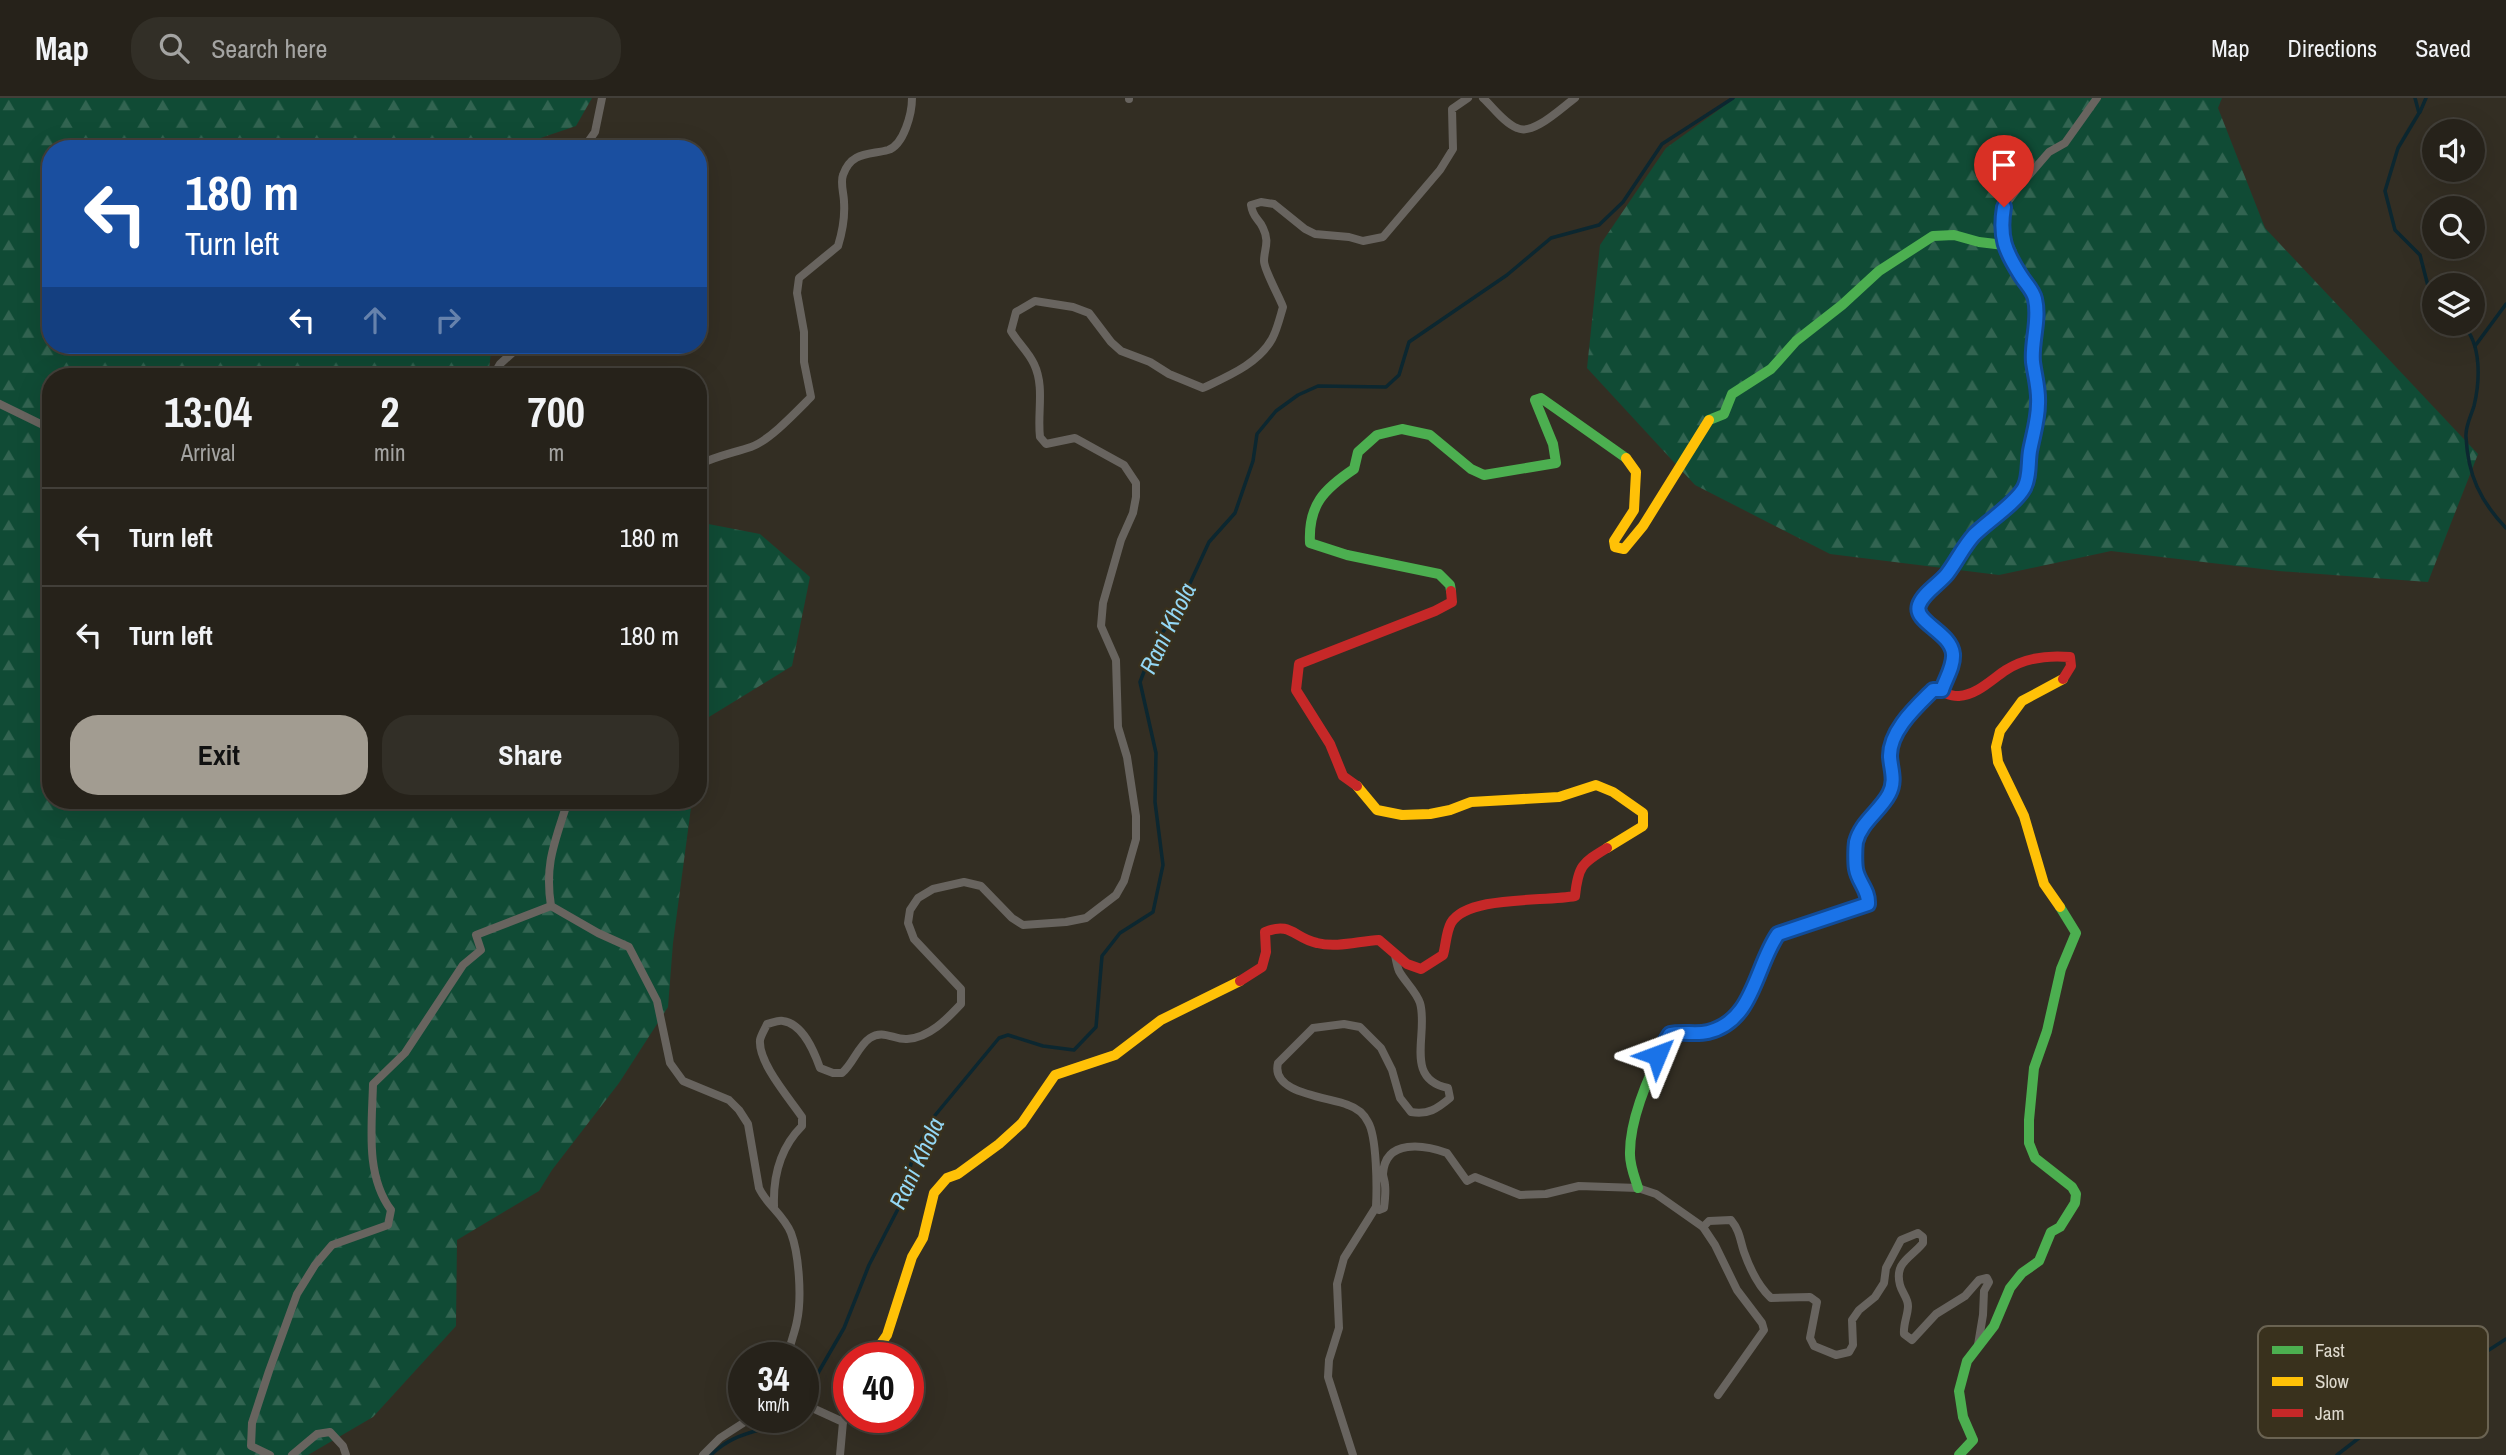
<!DOCTYPE html>
<html lang="en">
<head>
<meta charset="utf-8">
<style>
  :root { --surface:#26221a; --page:#322f27; --text:#f1f3f6; --muted:#a4a4a2; --line:#423f39; --accent:#a29c91 }
  body { margin:0; font-family:"Archivo Narrow",sans-serif; background:var(--page); color:var(--text); height:100vh; display:flex; flex-direction:column; font-size:26px; white-space:nowrap }
  * { box-sizing:border-box; margin:0 }
  p { font-size:23px; color:var(--muted) }
  .icon { flex:none; width:38px; height:38px; fill:none; stroke:currentColor; stroke-width:2; stroke-linecap:round; stroke-linejoin:round }
  .map { position:relative; flex:1; overflow:hidden }
  .details { position:absolute; left:42px; top:270px; width:665px; height:441px; display:flex; flex-direction:column; background:var(--surface); border-radius:28px; box-shadow:0 7px 28px #0002,0 0 0 2px var(--line) }
  .details>* { flex:none }
  .banner { position:absolute; left:42px; top:42px; width:665px; height:214px; border-radius:28px; box-shadow:0 7px 28px #0002,0 0 0 2px var(--line); background:#1a4fa0; color:#fff; overflow:hidden }
  .tools { position:absolute; left:2422px; top:21px; display:grid; gap:14px }
  .tools a { display:grid; place-items:center; width:63px; height:63px; border-radius:50%; background:var(--surface); box-shadow:0 7px 28px #0002,0 0 0 2px var(--line); font-size:35px }
  .speed { position:absolute; left:728px; top:1244px; display:flex; gap:14px; font-size:35px; font-weight:700; text-align:center }
  .speed>* { display:grid; place-content:center; width:91px; height:91px; border-radius:50%; background:var(--surface); box-shadow:0 7px 28px #0002,0 0 0 2px var(--line); line-height:1 }
  .speed small { font-size:18px; font-weight:400 }
  .speed .limit { border:10px solid #d22; background:#fff; color:#111 }
  .pin { position:absolute; display:grid; place-items:center; width:60px; height:60px; color:#fff; margin:-72px -30px; border-radius:50% 50% 50% 0; rotate:-45deg; box-shadow:0 0 7px #0007 }
  .pin .icon { rotate:45deg }
  .me { position:absolute; width:77px; margin:-38px; rotate:46deg; stroke-linejoin:round; filter:drop-shadow(0 0 5px #0008) }
  .turn { display:flex; align-items:center; gap:24px; height:147px; padding:0 28px; font-size:32px }
  .turn .icon { width:91px; height:91px; stroke-width:2.5 }
  .turn b { display:block; font-size:49px; line-height:60px }
  .lanes { display:flex; align-items:center; height:66px; padding:0 28px; background:#0003; justify-content:center; gap:35px; direction:ltr }
  .lanes .off { opacity:.35 }
  .eta { display:flex; justify-content:space-evenly; align-items:center; height:119px; text-align:center }
  .eta b { font-size:42px; font-weight:700; line-height:49px }
  .button { display:flex; gap:14px; margin-top:auto; padding:14px 28px }
  .button a { flex:1; height:80px; border-radius:28px; background:var(--accent); color:#111; font-size:28px; font-weight:700; line-height:80px; text-align:center }
  .button a+a { background:var(--page); color:var(--text) }
  ul { padding:0; list-style:none }
  li { display:flex; align-items:center; gap:21px; height:98px; padding:0 28px; border-top:2px solid var(--line) }
  li div { flex:1 }
  li b { display:block; font-size:26px }
  li em { font-style:normal }
  header { display:flex; align-items:center; gap:42px; box-sizing:border-box; height:98px; padding:0 35px; background:var(--surface); border-bottom:2px solid var(--line) }
  header strong { font-size:33px }
  nav { display:flex; gap:38px; margin-inline-start:auto; font-size:24px }
  .search { width:490px; height:63px; background:var(--page); display:flex; align-items:center; gap:18px; box-sizing:border-box; padding:0 24px; border-radius:28px; color:var(--muted); font-size:26px }
  .map>svg:first-child { display:block }
  .forest { fill:url(#forest-firs) }
  .lines { fill:none; stroke-linecap:round; stroke-linejoin:round }
  .stream { stroke:#0c2730; stroke-width:3.5 }
  .street { stroke:#68645f; stroke-width:8 }
  .fast { stroke:#4caf50; stroke-width:10 }
  .slow { stroke:#ffc107; stroke-width:10 }
  .jam { stroke:#c62828; stroke-width:10 }
  .route-casing { stroke:#114b97; stroke-width:18 }
  .route { stroke:#1a73e8; stroke-width:12 }
  .labels { text-anchor:middle; dominant-baseline:central; stroke-width:5; stroke-linejoin:round; paint-order:stroke }
  .water-label { font-size:24px; font-style:italic; fill:#94d7f4; stroke:#39311d }
  .key { fill:#39311d; stroke:#6a6352; stroke-width:2 }
  .key-label { font-size:19px; fill:#ddd8cc }
</style>
</head>
<body>
<header>
<strong>Map</strong>
<div class="search"><svg class="icon" aria-label="search" viewBox="0 0 24 24"><circle cx="10" cy="10" r="6"/><path d="M15 15l6 6"/></svg>Search here</div>
<nav><a>Map</a><a>Directions</a><a>Saved</a></nav>
</header>
<div class="map">
<svg width="2506" height="1357" viewBox="0 0 2506 1357">
  <defs>
    <pattern id="forest-firs" width="22" height="20" patternUnits="userSpaceOnUse" patternTransform="scale(1.75)"><rect width="22" height="20" fill="#104b35"/><path d="M5 1l3.5 6h-7zM16 11l3.5 6h-7z" fill="#326451"/></pattern>
  </defs>
  <rect width="100%" height="100%" fill="#332e23"/>
  <g class="forest">
    <polygon points="0,0 592,0 576,28 508,51 51,51 51,247 492,247 488,278 51,278 51,702 692,702 673,845 668,909 619,985 552,1072 539,1093 457,1142 456,1228 373,1319 308,1357 0,1357"/>
    <polygon points="1735,0 2222,0 2218,10 2265,130 2478,356 2428,484 2279,473 2111,453 1999,477 1830,456 1695,387 1587,270 1600,147 1666,50"/>
    <polygon points="698,424 760,436 810,479 792,568 704,622 698,658"/>
  </g>
  <g class="lines">
    <g class="stream">
      <polyline points="2415,0 2419,15 2398,50 2385,93 2395,132 2420,157 2428,188 2434,197"/>
      <polyline points="2420,14 2426,0"/>
      <path d="M 2462,226 C 2482,245 2480,283 2474,308 C 2471,318 2465,329 2466,339 C 2468,377 2480,403 2506,430"/>
      <polyline points="2475,248 2506,206"/>
      <polyline points="803,1301 844,1230 869,1167 899,1109 913,1059 932,1021 999,940 1008,937 1043,948 1074,952 1096,929 1102,858 1120,835 1153,814 1163,767 1155,704 1156,655 1140,584 1154,548 1179,509 1209,444 1235,415 1253,363 1257,336 1276,313 1298,297 1318,288 1386,289 1399,277 1409,244 1507,177 1551,140 1599,127 1623,104 1662,46 1733,0"/>
      <path d="M 711,1357 C 736,1332 760,1336 789,1320"/>
      <polyline points="2337,1357 2390,1316 2506,1241"/>
    </g>
    <g class="street">
      <path d="M 1483,0 C 1493,9 1504,25 1517,30 C 1533,38 1561,10 1575,0"/>
      <polyline points="1129,1 1129,0"/>
      <polyline points="583,51 595,34 602,0"/>
      <polyline points="493,278 500,266 521,247"/>
      <polyline points="0,306 51,331"/>
      <path d="M 698,367 C 716,358 733,355 751,349 C 769,343 797,313 811,299 L 804,264 L 804,234 L 797,195 L 799,180 L 838,148 C 842,135 845,118 844,104 C 844,96 840,85 843,77 C 851,53 870,57 888,52 C 904,47 912,15 912,0"/>
      <path d="M 1942,592 C 1946,581 1953,569 1953,558 C 1952,531 1919,530 1918,508 L 1954,466 L 1964,448 L 2024,390 L 2029,372 L 2039,302 L 2038,282 L 2033,264 L 2036,210 L 2034,199 L 2029,188 L 2007,156 L 2001,129 L 2004,109 L 2018,90 L 2049,54 L 2065,45 L 2097,0"/>
      <path d="M 568,702 C 556,742 544,764 551,808 L 598,835 L 629,849 L 657,903 L 670,965 L 683,983 L 729,1002 L 739,1012 L 748,1026 L 759,1090 C 766,1106 784,1117 791,1135 C 799,1156 802,1200 797,1223 C 795,1235 789,1247 788,1260"/>
      <path d="M 1395,857 C 1396,862 1397,868 1399,873 C 1405,884 1416,893 1420,905 C 1429,935 1403,981 1448,990 L 1450,1000 C 1437,1011 1428,1017 1411,1014 L 1400,1000 L 1392,972 L 1381,950 L 1360,929 L 1344,926 L 1313,930 L 1278,965 C 1270,996 1330,999 1348,1007 C 1357,1010 1364,1016 1368,1024 C 1377,1039 1377,1090 1376,1109 L 1379,1112 L 1384,1110 C 1385,1102 1386,1094 1385,1087 C 1385,1083 1383,1079 1383,1076 C 1385,1040 1425,1047 1447,1055 L 1467,1083 L 1475,1079 L 1520,1097 L 1546,1096 L 1579,1088 L 1638,1090 L 1656,1096 L 1703,1129 L 1715,1147 L 1737,1192 L 1762,1225 L 1764,1232 L 1718,1297"/>
      <path d="M 774,1108 C 773,1078 781,1049 802,1028 L 802,1019 C 790,1001 758,965 760,942 C 761,937 765,931 767,926 C 772,925 778,922 783,923 C 803,926 814,953 820,970 L 833,975 L 842,975 C 853,966 858,948 870,940 C 883,931 894,942 907,941 C 929,940 947,921 961,906 L 961,891 L 914,841 L 908,825 L 910,812 L 918,800 L 933,791 L 964,784 L 981,788 L 1012,820 L 1023,827 L 1066,824 L 1086,820 L 1116,797 L 1124,783 L 1136,741 L 1136,718 L 1127,659 L 1118,629 L 1116,562 L 1101,528 L 1103,505 L 1121,442 L 1133,415 L 1136,399 L 1136,385 L 1124,367 L 1075,340 L 1046,346 L 1040,339 C 1037,315 1045,289 1034,266 C 1028,253 1018,245 1011,233 L 1016,214 L 1035,203 L 1073,209 L 1089,215 L 1111,244 L 1121,253 L 1150,264 L 1169,276 L 1203,290 C 1228,278 1258,266 1272,241 C 1277,232 1280,219 1283,209 C 1279,198 1264,172 1264,163 C 1264,151 1270,144 1263,130 C 1259,120 1253,121 1251,107 L 1261,104 L 1274,106 L 1305,131 L 1315,136 L 1349,139 L 1363,143 L 1383,139 L 1440,72 L 1453,51 L 1452,11 L 1468,0"/>
      <path d="M 1703,1129 L 1709,1123 L 1731,1122 C 1740,1133 1740,1142 1744,1154 C 1750,1171 1758,1188 1771,1200 L 1810,1199 L 1817,1204 L 1810,1240 L 1814,1248 L 1836,1257 L 1849,1254 L 1853,1247 L 1852,1222 L 1859,1212 L 1875,1199 L 1884,1185 L 1886,1170 L 1901,1142 L 1918,1135 L 1923,1139 L 1923,1145 C 1911,1160 1894,1164 1900,1187 C 1902,1195 1908,1200 1908,1208 C 1908,1217 1903,1226 1904,1236 L 1912,1242 L 1936,1216 L 1965,1198 L 1979,1182 L 1987,1180 L 1989,1184 L 1984,1193 L 1983,1217 L 1978,1247"/>
      <polyline points="803,1302 808,1308 843,1324 840,1357"/>
      <polyline points="843,1324 849,1302"/>
      <path d="M 270,1357 L 251,1348 L 252,1325 L 269,1273 L 297,1196 L 315,1167 L 332,1147 L 388,1127 L 391,1112 C 365,1077 372,1028 373,986 L 405,955 L 463,867 L 481,852 L 476,837 L 551,808"/>
      <polyline points="292,1357 317,1336 330,1334 343,1348 346,1357"/>
      <polyline points="703,1357 720,1340 751,1320"/>
      <polyline points="1353,1357 1328,1279 1329,1262 1339,1230 1337,1186 1344,1160 1376,1109"/>
    </g>
    <g class="fast">
      <polyline points="1709,322 1724,316 1732,296 1771,271 1796,243 1842,207 1879,173 1933,138 1954,137 1979,144 2004,147"/>
      <path d="M 1451,493 L 1450,487 L 1439,476 L 1347,457 L 1310,445 C 1308,407 1324,391 1354,371 L 1358,354 L 1377,337 L 1402,331 L 1430,337 L 1471,371 L 1484,377 L 1556,365 L 1553,346 L 1535,302 L 1541,300 L 1626,360"/>
      <path d="M 1638,1090 C 1635,1080 1630,1068 1630,1057 C 1629,1020 1653,968 1670,936 C 1682,934 1696,937 1708,934 C 1752,922 1758,870 1778,836 L 1840,815"/>
      <polyline points="1959,1357 1973,1342 1963,1319 1959,1293 1967,1263 1994,1228 2010,1190 2022,1175 2039,1163 2051,1134 2060,1129 2075,1105 2076,1096 2072,1089 2035,1060 2029,1045 2029,1022 2034,970 2047,933 2061,871 2076,835 2060,809"/>
    </g>
    <g class="slow">
      <polyline points="1626,360 1636,374 1634,412 1614,443 1615,449 1624,451 1643,428 1709,322"/>
      <polyline points="1357,688 1377,712 1402,717 1430,716 1450,712 1471,704 1559,699 1596,687 1613,694 1643,715 1643,728 1607,750"/>
      <polyline points="2060,809 2044,786 2024,718 1998,664 1996,649 2000,633 2022,603 2063,581"/>
      <polyline points="871,1260 887,1237 912,1159 923,1140 934,1095 947,1080 958,1076 999,1046 1022,1025 1055,977 1115,957 1161,922 1240,883"/>
    </g>
    <g class="jam">
      <polyline points="1357,688 1343,678 1330,646 1296,592 1299,566 1435,513 1452,504 1451,493"/>
      <path d="M 1840,815 L 1868,806 C 1867,794 1861,787 1857,776 C 1855,768 1855,758 1856,749 C 1857,726 1880,715 1889,695 C 1895,683 1891,671 1891,658 C 1891,630 1915,610 1933,592 C 1943,592 1949,599 1959,598 C 1977,597 1992,581 2006,572 C 2025,560 2048,557 2070,559 L 2071,568 L 2063,581"/>
      <path d="M 1240,883 L 1262,869 L 1266,854 L 1265,834 C 1291,823 1294,840 1317,845 C 1337,850 1359,843 1379,842 L 1407,866 L 1421,871 L 1443,857 C 1446,847 1446,834 1451,825 C 1467,797 1545,804 1575,798 C 1578,768 1582,765 1607,750"/>
    </g>
  </g>
  <g class="lines">
    <g class="route-casing">
      <path id="route" d="M 1657,957 L 1670,936 C 1683,933 1695,937 1708,934 C 1754,923 1755,869 1778,836 L 1868,806 C 1869,792 1858,784 1856,771 C 1855,765 1855,751 1856,744 C 1861,724 1880,713 1889,696 C 1896,683 1891,672 1890,659 C 1889,633 1916,609 1933,592 L 1942,592 C 1946,580 1954,568 1953,556 C 1951,534 1913,524 1919,507 C 1923,495 1939,486 1947,476 C 1957,463 1963,449 1974,437 C 1988,423 2015,406 2024,390 C 2030,379 2028,365 2030,353 C 2033,337 2038,322 2038,306 C 2039,291 2035,279 2033,264 C 2031,244 2040,222 2035,201 C 2033,192 2026,186 2021,178 C 2005,153 1999,139 2004,109"/>
    </g>
    <use href="#route" class="route"/>
  </g>
  <g class="labels">
    <g class="water-label">
      <text transform="translate(1167 530) rotate(-64)">Rani Khola</text>
      <text transform="translate(916 1065) rotate(-65)">Rani Khola</text>
    </g>
  </g>
  <rect x="2258" y="1228" width="230" height="112" rx="10" class="key"/>
  <rect x="2272" y="1248" width="31" height="8" fill="#4caf50"/>
  <rect x="2272" y="1279" width="31" height="9" fill="#ffc107"/>
  <rect x="2272" y="1311" width="31" height="8" fill="#c62828"/>
  <g class="key-label">
    <text x="2315" y="1259">Fast</text>
    <text x="2315" y="1290">Slow</text>
    <text x="2315" y="1322">Jam</text>
  </g>
</svg>
<div class="tools">
<a><svg class="icon" aria-label="sound" viewBox="0 0 24 24"><path d="M4 9h4l5-4v14l-5-4H4zM17 9q2 3 0 6"/></svg></a>
<a><svg class="icon" aria-label="search" viewBox="0 0 24 24"><circle cx="10" cy="10" r="6"/><path d="M15 15l6 6"/></svg></a>
<a><svg class="icon" aria-label="layers" viewBox="0 0 24 24"><path d="M12 4l9 5-9 5-9-5zM3 14l9 5 9-5"/></svg></a>
</div>
<div class="speed"><div>34<small>km/h</small></div><div class="limit">40</div></div>
<div class="pin" style="left:2004px;top:109px;background:#d93025"><svg class="icon" aria-label="arrive" viewBox="0 0 24 24"><path d="M6 21V4h12l-3 4 3 4H6"/></svg></div>
<svg class="me" style="left:1657px;top:957px" viewBox="-20 -20 40 40"><path d="M0-17L14 15 0 8-14 15z" fill="#1a73e8" stroke="#fff" stroke-width="4"/></svg>
<div class="banner">
<div class="turn"><svg class="icon" aria-label="left" viewBox="0 0 24 24"><path d="M17 20v-9H6M10 6l-5 5 5 5"/></svg><div><b>180 m</b>Turn left</div></div>
<div class="lanes"><svg class="icon" aria-label="left" viewBox="0 0 24 24"><path d="M17 20v-9H6M10 6l-5 5 5 5"/></svg><svg class="icon off" aria-label="ahead" viewBox="0 0 24 24"><path d="M12 20V5M6 11l6-6 6 6"/></svg><svg class="icon off" aria-label="right" viewBox="0 0 24 24"><path d="M7 20v-9h11M14 6l5 5-5 5"/></svg></div>
</div>
<section class="details">
<div class="eta">
<div><b>13:04</b><p>Arrival</p></div>
<div><b>2</b><p>min</p></div>
<div><b>700</b><p>m</p></div>
</div>
<ul>
<li><svg class="icon" aria-label="left" viewBox="0 0 24 24"><path d="M17 20v-9H6M10 6l-5 5 5 5"/></svg><div><b>Turn left</b></div><em>180 m</em></li>
<li><svg class="icon" aria-label="left" viewBox="0 0 24 24"><path d="M17 20v-9H6M10 6l-5 5 5 5"/></svg><div><b>Turn left</b></div><em>180 m</em></li>
</ul>
<div class="button"><a>Exit</a><a>Share</a></div>
</section>
</div>
</body>
</html>
